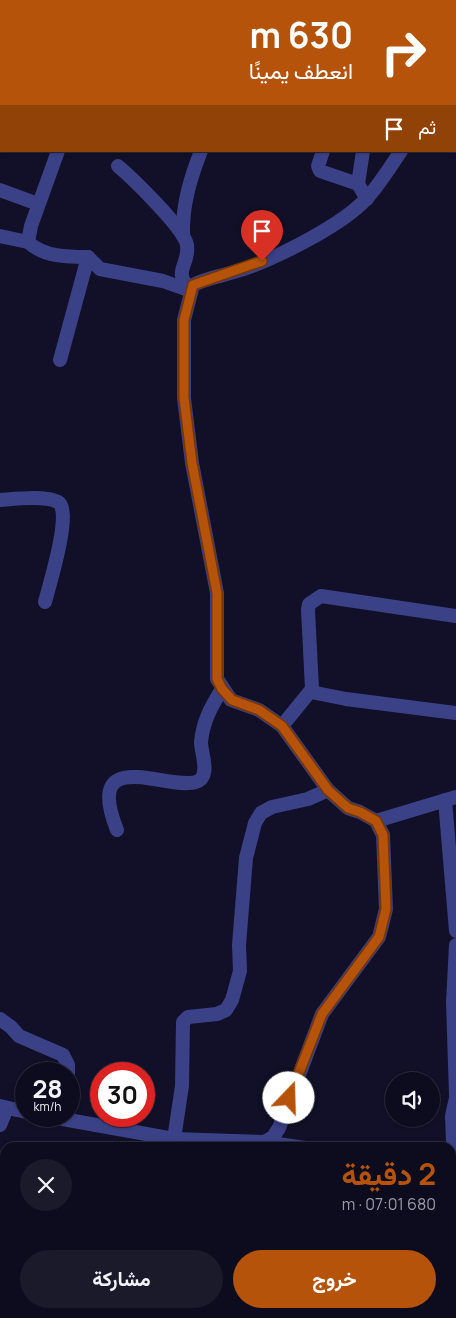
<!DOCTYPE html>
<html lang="ar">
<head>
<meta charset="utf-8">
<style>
  :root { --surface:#0d0c1e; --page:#1b1a2b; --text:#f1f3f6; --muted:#9a9ba4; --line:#2d2c3c; --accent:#b45309 }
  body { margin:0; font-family:Manrope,Vazirmatn,sans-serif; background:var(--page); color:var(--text); direction:rtl; height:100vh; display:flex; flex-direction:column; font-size:19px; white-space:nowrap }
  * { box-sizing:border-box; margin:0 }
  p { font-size:16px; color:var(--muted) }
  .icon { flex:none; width:28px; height:28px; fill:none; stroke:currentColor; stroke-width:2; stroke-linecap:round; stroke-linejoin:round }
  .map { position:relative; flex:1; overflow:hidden; direction:ltr }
  .side { position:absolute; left:0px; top:1142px; width:456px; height:176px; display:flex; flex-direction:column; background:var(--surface); border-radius:15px 15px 0 0; box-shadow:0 1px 4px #0004,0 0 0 1px var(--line); direction:rtl }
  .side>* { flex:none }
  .guide { position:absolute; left:0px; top:0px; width:456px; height:152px; box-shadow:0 1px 4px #0004,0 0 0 1px var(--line); direction:rtl; background:#b45309; color:#fff; overflow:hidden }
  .buttons { position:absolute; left:385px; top:1072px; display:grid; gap:10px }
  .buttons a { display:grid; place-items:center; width:55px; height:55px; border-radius:50%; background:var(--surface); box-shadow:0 1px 4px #0004,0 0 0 1px var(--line); font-size:25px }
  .speed { position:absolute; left:15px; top:1062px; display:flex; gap:10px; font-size:25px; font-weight:700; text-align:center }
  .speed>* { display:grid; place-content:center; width:65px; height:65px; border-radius:50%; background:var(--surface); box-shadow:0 1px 4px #0004,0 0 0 1px var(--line); line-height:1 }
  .speed small { font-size:12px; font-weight:400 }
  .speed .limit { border:8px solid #d22; background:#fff; color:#111 }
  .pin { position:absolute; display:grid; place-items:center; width:42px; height:42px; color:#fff; margin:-51px -21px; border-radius:50% 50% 50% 0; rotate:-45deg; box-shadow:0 0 5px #0007 }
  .pin .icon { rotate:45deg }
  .me { position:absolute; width:55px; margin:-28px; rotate:21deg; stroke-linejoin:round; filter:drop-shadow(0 0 4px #0008) }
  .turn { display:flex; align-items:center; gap:18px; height:105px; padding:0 20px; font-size:22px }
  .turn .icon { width:65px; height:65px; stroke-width:2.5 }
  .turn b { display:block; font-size:35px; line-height:42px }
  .then { display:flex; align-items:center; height:48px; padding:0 20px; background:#0003; gap:10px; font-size:19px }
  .round { display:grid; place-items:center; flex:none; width:52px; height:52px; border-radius:26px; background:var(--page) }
  .summary { display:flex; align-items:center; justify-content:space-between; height:85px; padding:0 20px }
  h1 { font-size:30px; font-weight:700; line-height:38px; color:var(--accent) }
  .cta { display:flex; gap:10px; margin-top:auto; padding:10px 20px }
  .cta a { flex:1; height:58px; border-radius:30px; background:var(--accent); color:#fff; font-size:20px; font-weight:700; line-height:58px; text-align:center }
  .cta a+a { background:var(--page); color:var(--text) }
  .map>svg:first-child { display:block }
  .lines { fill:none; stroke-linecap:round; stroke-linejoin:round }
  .minor { stroke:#3b4187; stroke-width:14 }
  .route-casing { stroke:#753606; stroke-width:12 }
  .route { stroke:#b45309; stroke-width:9 }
</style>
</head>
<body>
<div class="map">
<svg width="456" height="1318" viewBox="0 0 456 1318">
  <rect width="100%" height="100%" fill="#111028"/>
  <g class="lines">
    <g class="minor">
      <polyline points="62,0 64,1"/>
      <polyline points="432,1 433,0"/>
      <polyline points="0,41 1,42"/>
      <polyline points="455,94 456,94"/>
      <path d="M 58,151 L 31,226 L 28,242 C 44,257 68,257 88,257 L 100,269 L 163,281 L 191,291"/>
      <polyline points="323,151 318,166 320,171 358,184 367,199"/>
      <path d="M 118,166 C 132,178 184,228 187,245 C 190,266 171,270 191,291"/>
      <polyline points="358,184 363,151"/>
      <polyline points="0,190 38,204"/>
      <polyline points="0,236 28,242"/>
      <path d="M 183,236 C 182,206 190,179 201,151"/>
      <polyline points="60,360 88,257"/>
      <path d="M 0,500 C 14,499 45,495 58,502 C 73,510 49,586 45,602"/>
      <polyline points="311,692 346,699 456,713"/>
      <polyline points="282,726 312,689 308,610 309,604 321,596 456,616"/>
      <polyline points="445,800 456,931"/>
      <polyline points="376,821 456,797"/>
      <path d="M 117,830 C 80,737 182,799 201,779 C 209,770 201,753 201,742 C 203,721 211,707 222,689"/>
      <polyline points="456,945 453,1002 456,1095"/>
      <polyline points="0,1019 11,1027 19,1036 63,1055 68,1065 68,1074"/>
      <polyline points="0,1106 26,1112"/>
      <polyline points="46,1116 174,1139 264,1142 305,1148"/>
      <polyline points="0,1125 7,1108"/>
      <polyline points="174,1139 182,1086 183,1022 188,1017 217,1014 226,1010 232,1000 240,971 239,945 246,858 255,823 261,813 272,807 308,799 328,790"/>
      <path d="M 264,1142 L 273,1137 L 279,1128 L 322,1014 L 379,937 L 386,909 L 383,835 L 376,821 L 360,812 L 348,808 L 328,790 L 282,726 L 259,710 L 231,700 L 217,679 L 217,593 L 192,463 L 184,398 L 184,320 L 193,285 C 209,277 227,275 244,269 C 278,257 343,225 367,198 C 380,184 390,167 401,151"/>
      <polyline points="454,1167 452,1116 456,1098"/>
      <polyline points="451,1300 456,1301"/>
      <polyline points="118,1318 119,1314"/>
    </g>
  </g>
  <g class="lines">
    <g class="route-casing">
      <polyline id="route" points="262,261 193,285 184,320 184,398 192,463 217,593 217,679 222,689 232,700 259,710 282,726 328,790 348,808 360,812 376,821 383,835 386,909 379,937 322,1014 289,1098"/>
    </g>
    <use href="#route" class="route"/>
  </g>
</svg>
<div class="buttons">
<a><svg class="icon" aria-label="sound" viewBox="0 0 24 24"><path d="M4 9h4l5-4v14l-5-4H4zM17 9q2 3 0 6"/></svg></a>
</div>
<div class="speed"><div>28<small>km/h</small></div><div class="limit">30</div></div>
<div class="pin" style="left:262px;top:261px;background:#d93025"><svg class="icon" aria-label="arrive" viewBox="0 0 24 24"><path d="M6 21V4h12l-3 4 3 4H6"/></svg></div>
<svg class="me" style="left:289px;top:1098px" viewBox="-20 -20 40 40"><circle r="19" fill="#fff"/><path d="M0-13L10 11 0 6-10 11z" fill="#b45309"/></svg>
<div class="guide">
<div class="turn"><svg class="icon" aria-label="right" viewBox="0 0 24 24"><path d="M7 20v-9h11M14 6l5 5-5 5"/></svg><div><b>630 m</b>انعطف يمينًا</div></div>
<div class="then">ثم<svg class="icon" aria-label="arrive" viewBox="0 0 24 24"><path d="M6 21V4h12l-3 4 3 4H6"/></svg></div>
</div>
<section class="side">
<div class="summary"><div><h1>2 دقيقة</h1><p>680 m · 07:01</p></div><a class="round"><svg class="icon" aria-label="close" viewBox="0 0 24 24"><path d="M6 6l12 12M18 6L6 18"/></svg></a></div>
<div class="cta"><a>خروج</a><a>مشاركة</a></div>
</section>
</div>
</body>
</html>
